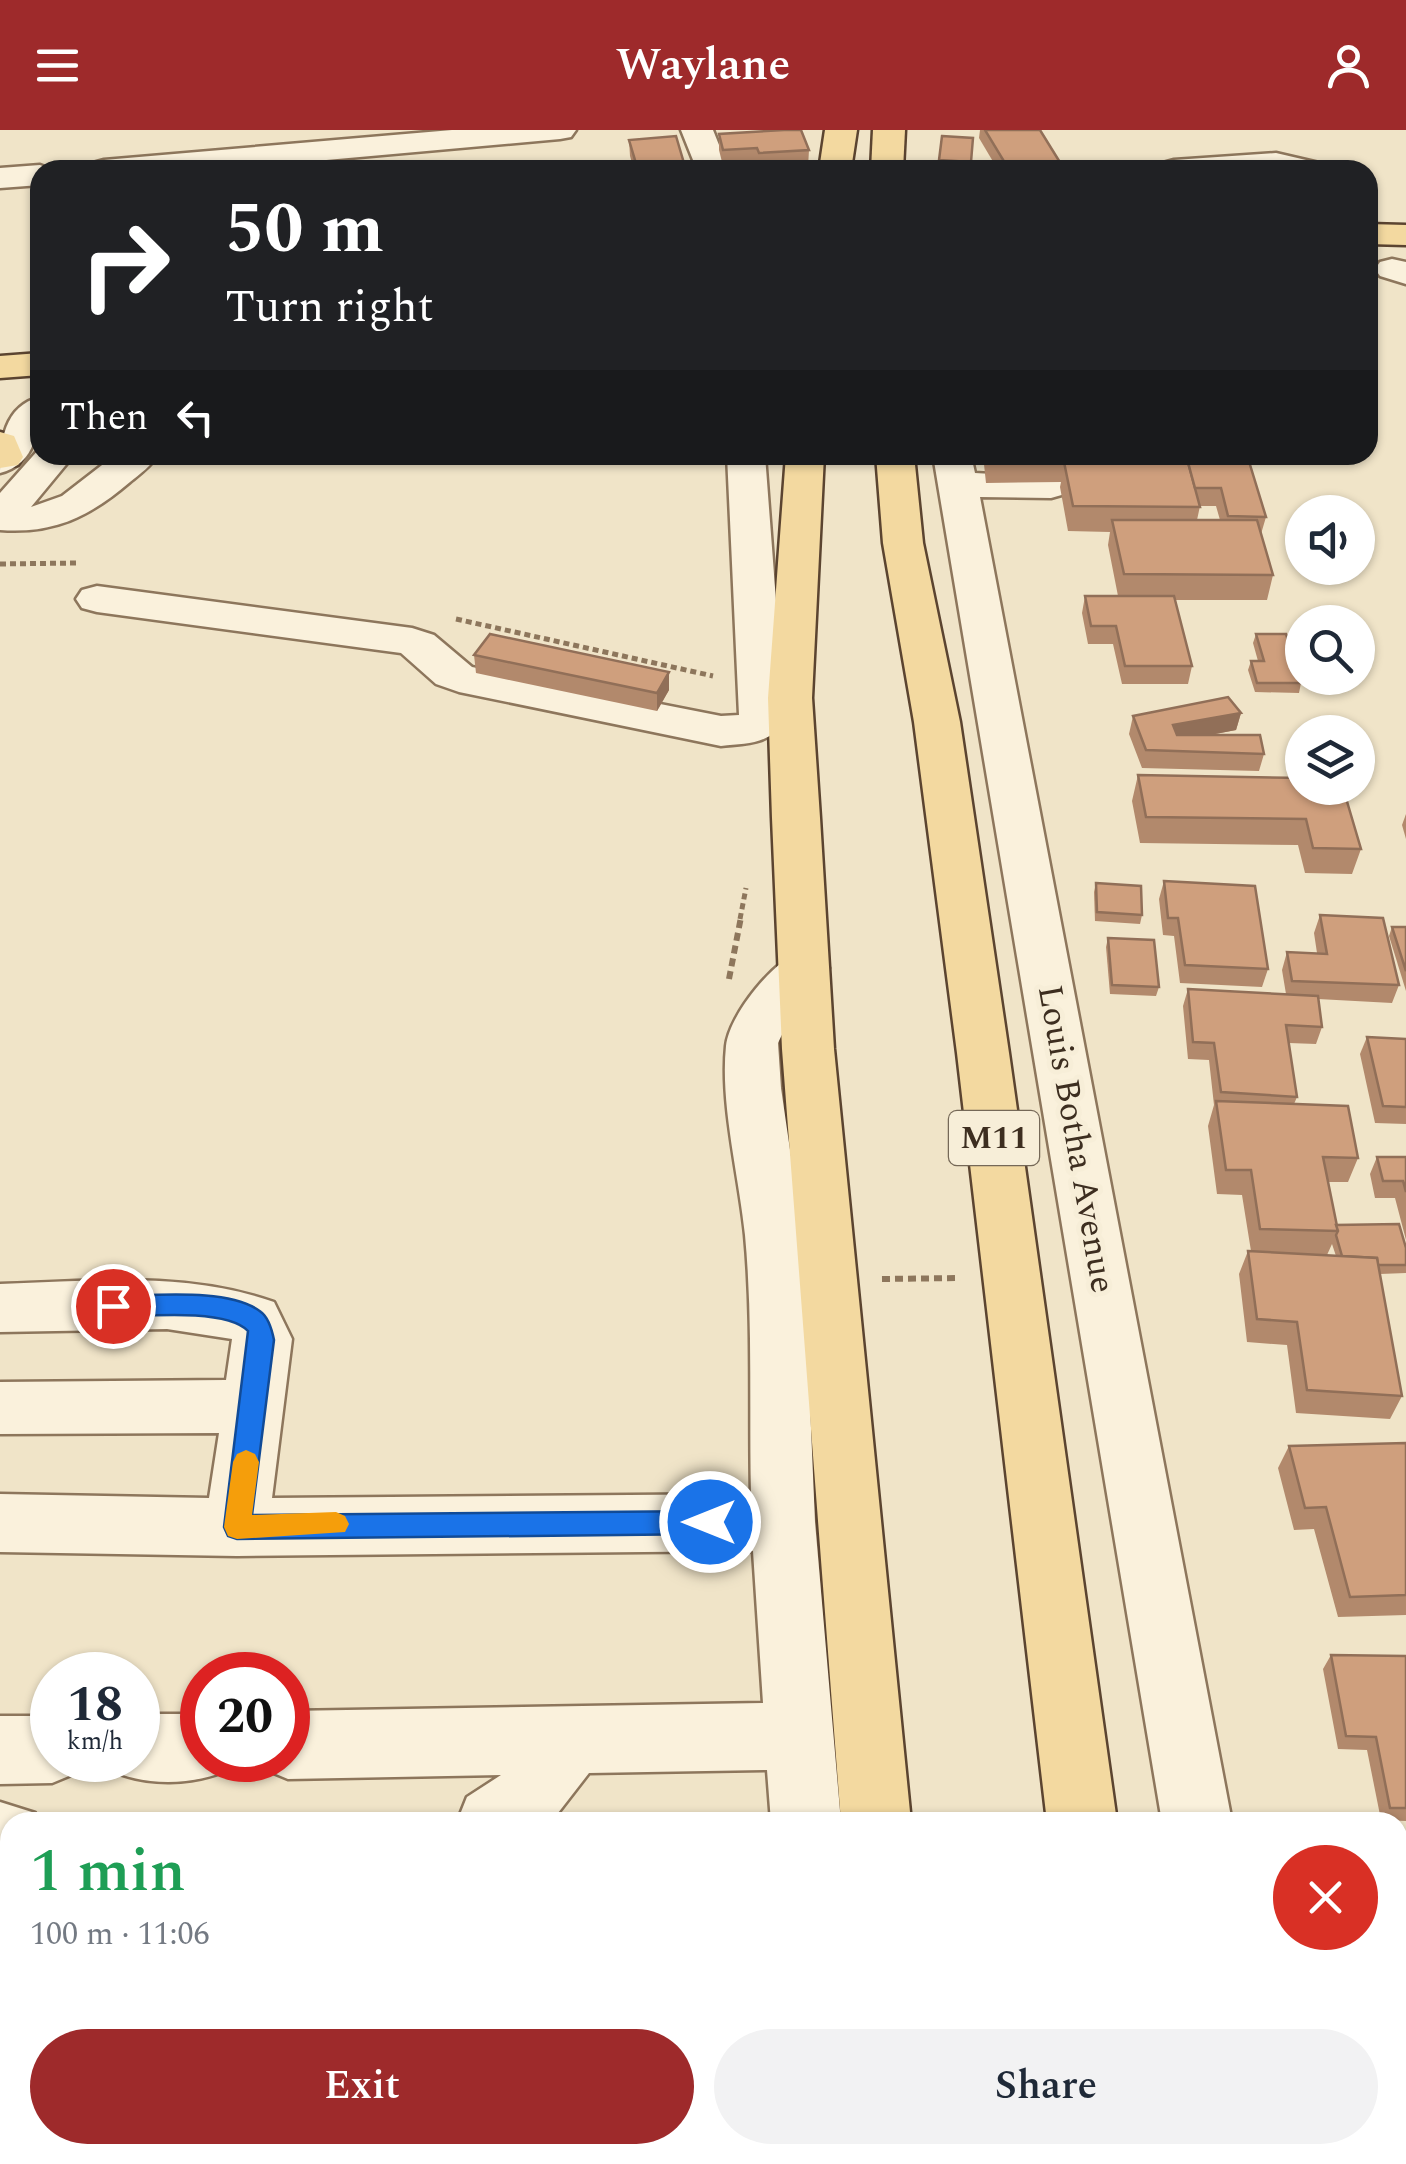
<!DOCTYPE html>
<html lang="en">
<head>
<meta charset="utf-8">
<style>
  :root { --surface:#fff; --page:#f2f2f3; --text:#1f2937; --muted:#747a83; --accent:#9e2a2b }
  body { margin:0; font-family:Spectral,serif; background:var(--page); color:var(--text); height:100vh; display:flex; flex-direction:column; font-size:38px; white-space:nowrap }
  * { box-sizing:border-box; margin:0 }
  p { font-size:32px; color:var(--muted) }
  .icon { flex:none; width:55px; height:55px; fill:none; stroke:currentColor; stroke-width:2; stroke-linecap:round; stroke-linejoin:round }
  .map { position:relative; flex:1; overflow:hidden }
  .sheet { position:absolute; left:0px; top:1682px; width:1408px; height:352px; display:flex; flex-direction:column; background:var(--surface); border-radius:30px 30px 0 0; box-shadow:0 2px 8px #0004 }
  .sheet>* { flex:none }
  .guide { position:absolute; left:30px; top:30px; width:1348px; height:305px; border-radius:30px; box-shadow:0 2px 8px #0004; background:#202124; color:#fff; overflow:hidden }
  .fabs { position:absolute; left:1285px; top:365px; display:grid; gap:20px }
  .fabs a { display:grid; place-items:center; width:90px; height:90px; border-radius:50%; background:var(--surface); box-shadow:0 2px 8px #0004; font-size:50px }
  .speed { position:absolute; left:30px; top:1522px; display:flex; gap:20px; font-size:50px; font-weight:700; text-align:center }
  .speed>* { display:grid; place-content:center; width:130px; height:130px; border-radius:50%; background:var(--surface); box-shadow:0 2px 8px #0004; line-height:1 }
  .speed small { font-size:25px; font-weight:400 }
  .speed .limit { border:15px solid #d22; background:#fff; color:#111 }
  .pin { position:absolute; display:grid; place-items:center; width:85px; height:85px; color:#fff; margin:-42px; border:5px solid #fff; border-radius:50%; box-shadow:0 2px 10px #0007 }
  .me { position:absolute; width:110px; margin:-55px; rotate:270deg; stroke-linejoin:round; filter:drop-shadow(0 0 8px #0008) }
  .turn { display:flex; align-items:center; gap:35px; height:210px; padding:0 30px; font-size:45px }
  .turn .icon { width:130px; height:130px; stroke-width:2.5 }
  .turn b { display:block; font-size:70px; line-height:85px }
  .then { display:flex; align-items:center; height:95px; padding:0 30px; background:#0003; gap:20px; font-size:38px }
  .round { display:grid; place-items:center; flex:none; width:105px; height:105px; border-radius:52px; background:var(--page) }
  .summary { display:flex; align-items:center; justify-content:space-between; height:170px; padding:0 30px }
  h1 { font-size:60px; font-weight:600; line-height:75px; color:#1e9e55 }
  .cta { display:flex; gap:20px; margin-top:auto; padding:20px 30px }
  .cta a { flex:1; height:115px; border-radius:60px; background:var(--accent); color:#fff; font-size:40px; font-weight:600; line-height:115px; text-align:center }
  .cta a+a { background:var(--page); color:var(--text) }
  header { display:flex; justify-content:space-between; align-items:center; height:130px; padding:0 30px; background:var(--accent); color:#fff; font-size:45px; font-weight:600 }
  .map>svg:first-child { display:block }
  .green { fill:#c9cf9b }
  .lines { fill:none; stroke-linecap:round; stroke-linejoin:round }
  .minor-casing { stroke:#8d765c; stroke-width:5 }
  .major-casing { stroke:#5b4430; stroke-width:5 }
  .path-far1 { stroke:#8d765c; stroke-width:5; stroke-dasharray:6 4; stroke-linecap:butt }
  .path { stroke:#8d765c; stroke-width:6; stroke-dasharray:8 5; stroke-linecap:butt }
  .minor { fill:#faf1dc; fill-rule:evenodd }
  .major { fill:#f3d9a0; fill-rule:evenodd }
  .wall { fill:#b2896c; fill-rule:evenodd }
  .shaded-wall { fill:#916f58 }
  .building { fill:#cf9f7d; stroke:#916f58; stroke-width:2.5 }
  .route { fill:#1a73e8; stroke:#114b97; stroke-width:2.5 }
  .slow { fill:#f59e0b }
  .labels { text-anchor:middle; dominant-baseline:central; stroke-width:10; stroke-linejoin:round; paint-order:stroke }
  .shield { fill:#f7eed8; stroke:#756857; stroke-width:2.5 }
  .shield-label { font-size:32px; font-weight:bold; fill:#3d2e20 }
  .street-label { font-size:35px; fill:#3d2e20; stroke:#f7eed8 }
</style>
</head>
<body>
<header><svg class="icon" aria-label="menu" viewBox="0 0 24 24"><path d="M4 6h16M4 12h16M4 18h16"/></svg>Waylane<svg class="icon" aria-label="person" viewBox="0 0 24 24"><circle cx="12" cy="8" r="4"/><path d="M4 21q1-7 8-7t8 7"/></svg></header>
<div class="map">
<svg width="1406" height="2034" viewBox="0 0 1406 2034">
  <rect width="100%" height="100%" fill="#f0e4c8"/>
  <polygon class="green" points="0,1797 10,1797 10,2025 690,2025 690,2034 0,2034"/>
  <g class="lines">
    <g class="minor-casing">
      <g id="minor">
        <polygon points="452,0 576,0 571,7 560,9 214,40 88,40 93,33 104,30"/>
        <polygon points="681,0 713,0 729,40 697,40"/>
        <polygon points="1276,23 1319,33 1324,40 1158,40 1163,33 1174,30"/>
        <polygon points="40,35 53,40 40,40 40,55 0,58 0,38"/>
        <polygon points="1392,129 1406,132 1406,154 1380,146 1375,139 1380,132"/>
        <path d="M 40,267 C 40,298 36,334 0,343 C 0,312 4,276 40,267 Z"/>
        <path d="M 40,318 L 40,325 L 74,325 L 31,377 L 62,366 L 115,325 L 158,325 C 151,336 140,344 130,352 C 89,387 54,404 0,400 L 0,363 Z"/>
        <path d="M 727,325 L 765,325 L 785,590 C 769,615 748,613 721,616 L 459,562 L 436,554 L 401,523 L 97,482 L 82,478 L 76,469 L 82,460 L 97,456 L 412,498 L 434,505 L 472,537 L 721,586 L 739,585 Z"/>
        <polygon points="933,325 971,325 975,343 1065,348 1071,356 1065,364 1051,368 980,367 1232,1692 1162,1692"/>
        <path d="M 804,820 L 822,825 L 829,838 L 787,894 L 778,913 L 781,958 L 803,1109 L 815,1392 L 841,1692 L 771,1692 L 767,1640 L 589,1643 L 551,1692 L 457,1692 L 467,1667 L 501,1645 L 288,1649 L 264,1639 L 260,1630 L 288,1630 L 288,1581 L 763,1573 L 753,1421 L 237,1426 L 0,1422 L 0,1364 L 209,1368 L 219,1303 L 0,1304 L 0,1252 L 226,1250 L 232,1209 L 167,1199 L 0,1202 L 0,1154 C 93,1151 185,1141 274,1172 L 292,1209 L 272,1368 L 751,1364 C 749,1278 753,1190 745,1105 C 739,1046 720,974 726,916 C 729,885 775,828 804,820 Z"/>
        <path d="M 138,1584 L 202,1584 L 202,1630 L 231,1630 L 226,1641 C 190,1655 150,1656 114,1642 L 109,1630 L 138,1630 Z"/>
        <polygon points="0,1586 52,1586 52,1630 82,1630 76,1643 52,1653 0,1654"/>
        <polygon points="0,1672 35,1683 39,1692 10,1692 10,1744 0,1744"/>
        <polygon points="793,2025 871,2025 872,2034 794,2034"/>
        <polygon points="1218,2025 1296,2025 1297,2034 1219,2034"/>
      </g>
    </g>
    <g class="major-casing">
      <g id="major">
        <polygon points="825,0 857,0 851,40 819,40"/>
        <polygon points="873,0 905,0 903,40 871,40"/>
        <polygon points="1368,94 1406,95 1406,115 1368,114"/>
        <polygon points="40,223 40,245 0,248 0,226"/>
        <polygon points="0,302 14,306 23,327 18,335 0,338"/>
        <polygon points="786,325 824,325 812,568 820,688 834,919 911,1692 841,1692 782,919 772,688 768,568"/>
        <polygon points="876,325 914,325 923,413 960,592 1009,923 1117,1692 1047,1692 957,923 914,592 883,413"/>
        <polygon points="879,2025 957,2025 958,2034 880,2034"/>
        <polygon points="1083,2025 1161,2025 1162,2034 1084,2034"/>
      </g>
    </g>
    <g class="path-far1">
      <polyline points="0,434 79,433"/>
      <polyline points="456,489 713,546"/>
      <polyline points="740,789 746,758"/>
    </g>
    <g class="path">
      <polyline points="729,849 741,787"/>
      <polyline points="882,1149 960,1148"/>
    </g>
    <use href="#minor" class="minor"/>
    <use href="#major" class="major"/>
  </g>
  <g class="wall">
    <polygon points="980,0 1040,0 1061,34 1060,40 998,40 979,8"/>
    <polygon points="719,4 809,20 808,37 759,40 757,34 723,36 719,20"/>
    <polygon points="942,6 973,8 970,40 938,38"/>
    <polygon points="629,10 686,40 634,40 630,26"/>
    <path d="M 983,325 L 1107,325 L 1107,332 L 1110,332 L 1111,325 L 1247,325 L 1266,387 L 1261,404 L 1273,445 L 1267,470 L 1175,470 L 1192,536 L 1188,554 L 1122,554 L 1113,514 L 1088,514 L 1082,483 L 1085,466 L 1118,466 L 1108,415 L 1110,402 L 1068,401 L 1060,357 L 1061,352 L 986,353 ZM 1200,376 L 1216,376 L 1220,390 L 1197,390 Z"/>
    <polygon points="1256,504 1301,553 1299,563 1255,562 1248,540 1251,531 1258,531 1253,513"/>
    <polygon points="474,525 669,560 657,581 476,543"/>
    <polygon points="1241,583 1236,600 1210,605 1264,624 1259,641 1142,638 1129,604 1133,586"/>
    <polygon points="1138,645 1302,648 1361,719 1352,744 1305,743 1298,715 1140,713 1132,671"/>
    <polygon points="1406,684 1406,709 1402,695"/>
    <polygon points="1164,751 1268,839 1262,857 1180,853 1174,806 1163,805 1159,769"/>
    <polygon points="1096,753 1142,785 1140,794 1095,791 1094,762"/>
    <path d="M 1320,785 L 1399,855 L 1392,873 L 1318,869 L 1322,897 L 1316,914 L 1289,913 L 1297,967 L 1294,974 L 1358,1028 L 1348,1052 L 1328,1052 L 1336,1095 L 1406,1118 L 1406,1143 L 1380,1144 L 1402,1266 L 1390,1289 L 1296,1283 L 1287,1215 L 1247,1212 L 1239,1144 L 1248,1121 L 1251,1121 L 1242,1065 L 1217,1064 L 1208,996 L 1214,975 L 1209,930 L 1188,929 L 1183,876 L 1188,859 L 1286,864 L 1282,840 L 1287,822 L 1317,823 L 1314,803 ZM 1332,1114 L 1336,1126 L 1327,1125 Z"/>
    <polygon points="1392,797 1406,797 1406,861 1389,806"/>
    <polygon points="1108,808 1159,857 1156,866 1110,864 1106,817"/>
    <polygon points="1367,907 1406,909 1406,994 1375,993 1360,924"/>
    <polygon points="1377,1027 1406,1027 1406,1110 1395,1068 1375,1068 1370,1044"/>
    <polygon points="1406,1313 1406,1485 1338,1487 1314,1399 1294,1400 1278,1338 1289,1316"/>
    <polygon points="1331,1525 1406,1526 1406,1691 1381,1690 1367,1620 1338,1619 1323,1539"/>
    <polygon points="1403,1773 1406,1773 1406,1845 1398,1809 1398,1779"/>
  </g>
  <g class="shaded-wall">
    <polygon points="669,542 669,560 657,581 657,563"/>
    <polygon points="1241,583 1236,600 1168,613 1173,595"/>
  </g>
  <g class="building">
    <polygon points="784,0 801,0 809,20 759,23 757,18 723,20 719,4"/>
    <polygon points="985,0 1040,0 1061,34 1008,38"/>
    <polygon points="676,6 686,40 638,40 629,10"/>
    <polygon points="942,6 973,8 971,32 939,30"/>
    <polygon points="989,325 1107,325 1108,327 990,328"/>
    <polygon points="1116,325 1186,325 1200,377 1073,376 1064,332 1118,332"/>
    <polygon points="1186,325 1247,325 1266,387 1228,386 1221,358 1195,358"/>
    <polygon points="1112,390 1257,390 1273,445 1124,444"/>
    <polygon points="1085,466 1174,466 1192,536 1125,536 1116,496 1091,496"/>
    <polygon points="490,504 669,542 657,563 474,525"/>
    <polygon points="1256,504 1286,504 1301,553 1257,553 1251,531 1264,531"/>
    <polygon points="1228,567 1241,583 1173,595 1177,605 1260,605 1264,624 1146,620 1133,586"/>
    <polygon points="1138,645 1302,648 1302,658 1343,658 1361,719 1313,718 1306,689 1146,687"/>
    <polygon points="1164,751 1255,756 1268,839 1185,835 1178,788 1168,788"/>
    <polygon points="1096,753 1141,756 1142,785 1097,782"/>
    <polygon points="1320,785 1383,788 1399,855 1292,851 1287,822 1327,824"/>
    <polygon points="1392,797 1406,797 1406,841"/>
    <polygon points="1108,808 1154,810 1159,857 1112,855"/>
    <polygon points="1188,859 1318,866 1322,897 1286,895 1297,967 1221,962 1214,913 1193,912"/>
    <polygon points="1367,907 1406,909 1406,977 1383,976"/>
    <polygon points="1216,971 1348,976 1358,1028 1323,1027 1338,1101 1260,1099 1251,1040 1226,1040"/>
    <polygon points="1377,1027 1406,1027 1406,1062 1403,1051 1383,1051"/>
    <polygon points="1399,1094 1406,1118 1406,1135 1378,1135 1377,1128 1342,1126 1336,1105 1338,1101 1336,1095"/>
    <polygon points="1248,1121 1377,1128 1402,1266 1307,1260 1297,1192 1257,1189"/>
    <polygon points="1406,1313 1406,1465 1350,1467 1326,1377 1305,1378 1289,1316"/>
    <polygon points="1331,1525 1406,1526 1406,1678 1390,1678 1376,1607 1346,1606"/>
  </g>
  <path class="route" d="M 113,1166 C 151,1166 230,1157 261,1182 C 269,1188 272,1200 274,1210 L 252,1385 L 710,1381 L 719,1384 L 723,1392 L 719,1401 L 710,1404 L 237,1409 L 228,1406 L 224,1397 L 248,1201 C 226,1178 145,1186 113,1187 L 104,1184 L 101,1176 L 104,1169 Z"/>
  <polygon class="slow" points="246,1320 255,1324 259,1332 252,1385 336,1382 345,1386 349,1394 345,1402 237,1409 228,1406 224,1397 233,1332 237,1324"/>
  <g class="labels">
    <rect class="shield" x="949" y="981" width="90" height="54" rx="8"/>
    <g class="shield-label">
      <text x="994" y="1008">M11</text>
    </g>
    <g class="street-label">
      <text transform="translate(1076 1009) rotate(80)">Louis Botha Avenue</text>
    </g>
  </g>
</svg>
<div class="fabs">
<a><svg class="icon" aria-label="sound" viewBox="0 0 24 24"><path d="M4 9h4l5-4v14l-5-4H4zM17 9q2 3 0 6"/></svg></a>
<a><svg class="icon" aria-label="search" viewBox="0 0 24 24"><circle cx="10" cy="10" r="6"/><path d="M15 15l6 6"/></svg></a>
<a><svg class="icon" aria-label="layers" viewBox="0 0 24 24"><path d="M12 4l9 5-9 5-9-5zM3 14l9 5 9-5"/></svg></a>
</div>
<div class="speed"><div>18<small>km/h</small></div><div class="limit">20</div></div>
<div class="pin" style="left:113px;top:1176px;background:#d93025"><svg class="icon" aria-label="arrive" viewBox="0 0 24 24"><path d="M6 21V4h12l-3 4 3 4H6"/></svg></div>
<svg class="me" style="left:710px;top:1392px" viewBox="-20 -20 40 40"><circle r="17" fill="#1a73e8" stroke="#fff" stroke-width="3"/><path d="M0-11L8 9 0 5-8 9z" fill="#fff"/></svg>
<div class="guide">
<div class="turn"><svg class="icon" aria-label="right" viewBox="0 0 24 24"><path d="M7 20v-9h11M14 6l5 5-5 5"/></svg><div><b>50 m</b>Turn right</div></div>
<div class="then">Then<svg class="icon" aria-label="left" viewBox="0 0 24 24"><path d="M17 20v-9H6M10 6l-5 5 5 5"/></svg></div>
</div>
<section class="sheet">
<div class="summary"><div><h1>1 min</h1><p>100 m · 11:06</p></div><a class="round" style="background:#d93025;color:#fff"><svg class="icon" aria-label="close" viewBox="0 0 24 24"><path d="M6 6l12 12M18 6L6 18"/></svg></a></div>
<div class="cta"><a>Exit</a><a>Share</a></div>
</section>
</div>
</body>
</html>
